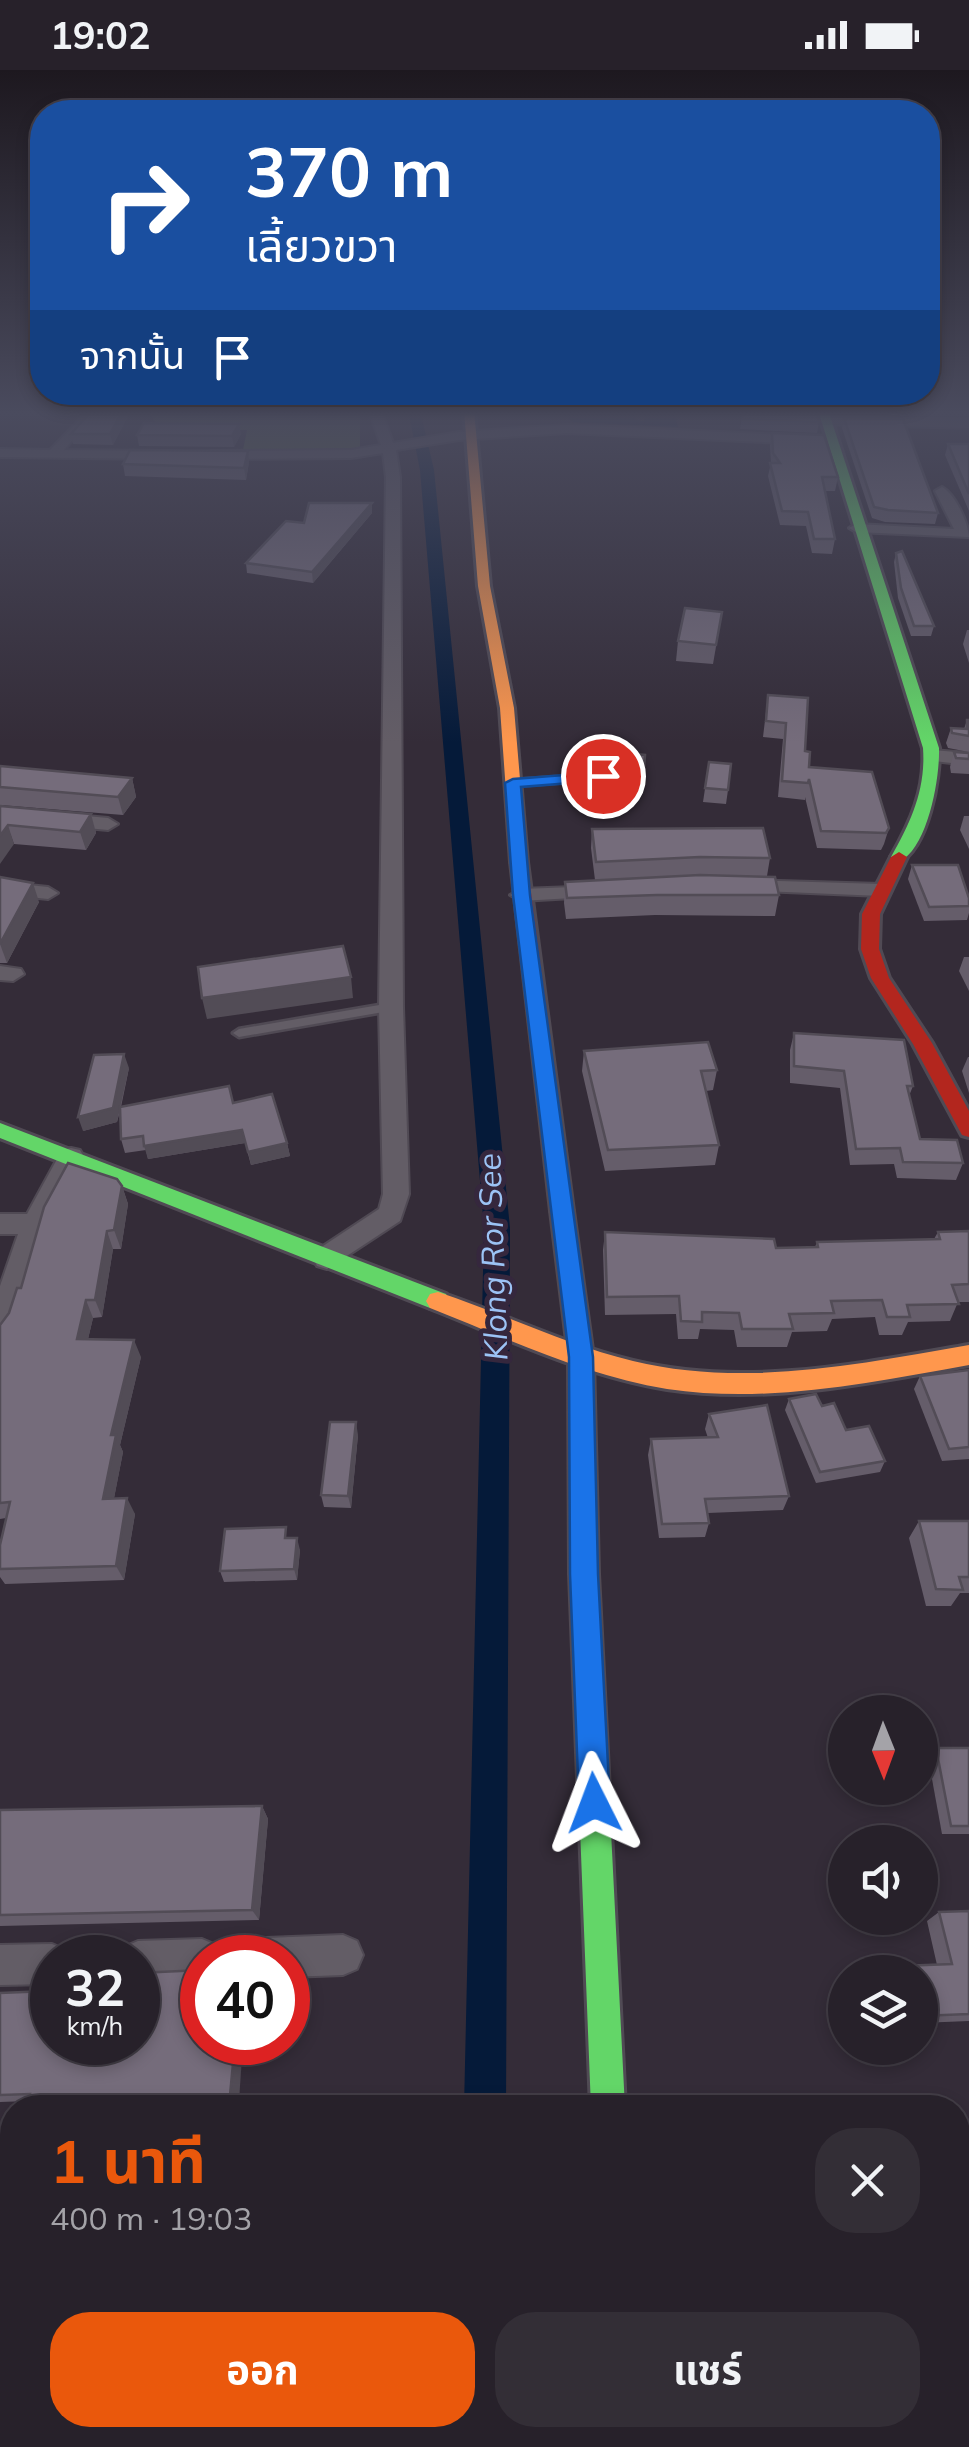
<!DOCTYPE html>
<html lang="th">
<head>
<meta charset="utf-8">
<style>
  :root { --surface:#27212a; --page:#332e36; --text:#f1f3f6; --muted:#a4a3a8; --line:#433e47; --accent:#ea580c }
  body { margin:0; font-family:Mulish,"Noto Sans Thai",sans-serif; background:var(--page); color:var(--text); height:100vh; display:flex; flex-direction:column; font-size:38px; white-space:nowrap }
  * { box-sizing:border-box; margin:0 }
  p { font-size:32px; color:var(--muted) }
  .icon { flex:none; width:55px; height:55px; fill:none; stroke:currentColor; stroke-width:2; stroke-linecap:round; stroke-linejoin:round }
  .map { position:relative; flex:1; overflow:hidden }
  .drawer { position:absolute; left:0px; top:2025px; width:970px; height:352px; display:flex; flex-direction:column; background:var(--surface); border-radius:40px 40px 0 0; box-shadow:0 5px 15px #0003,0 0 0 2px var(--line) }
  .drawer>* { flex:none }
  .top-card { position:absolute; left:30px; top:30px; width:910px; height:305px; border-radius:40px; box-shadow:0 5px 15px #0003,0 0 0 2px var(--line); background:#1a4fa0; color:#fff; overflow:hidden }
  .needle { width:65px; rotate:179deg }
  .fabs { position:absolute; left:828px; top:1625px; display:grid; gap:20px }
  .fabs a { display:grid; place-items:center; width:110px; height:110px; border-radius:50%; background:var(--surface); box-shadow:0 5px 15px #0003,0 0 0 2px var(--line); font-size:50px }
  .speed { position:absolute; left:30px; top:1865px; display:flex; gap:20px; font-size:50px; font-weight:700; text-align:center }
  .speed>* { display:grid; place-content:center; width:130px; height:130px; border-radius:50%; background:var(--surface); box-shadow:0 5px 15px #0003,0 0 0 2px var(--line); line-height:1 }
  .speed small { font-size:25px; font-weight:400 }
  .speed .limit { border:15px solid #d22; background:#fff; color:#111 }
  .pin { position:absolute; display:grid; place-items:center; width:85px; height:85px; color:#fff; margin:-42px; border:5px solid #fff; border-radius:50%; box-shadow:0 2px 10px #0007 }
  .me { position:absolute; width:110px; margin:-55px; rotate:357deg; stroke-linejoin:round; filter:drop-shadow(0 0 8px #0008) }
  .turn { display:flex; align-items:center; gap:35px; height:210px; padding:0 50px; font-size:45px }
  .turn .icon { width:130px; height:130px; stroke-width:2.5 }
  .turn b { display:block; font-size:70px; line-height:85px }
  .then { display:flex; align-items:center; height:95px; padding:0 50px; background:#0003; gap:20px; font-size:38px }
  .round { display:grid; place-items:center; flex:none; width:105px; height:105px; border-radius:40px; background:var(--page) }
  .overview { display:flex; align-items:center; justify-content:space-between; height:170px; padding:0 50px }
  h1 { font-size:60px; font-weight:700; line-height:75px; color:var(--accent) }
  .cta { display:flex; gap:20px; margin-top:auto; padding:20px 50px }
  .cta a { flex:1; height:115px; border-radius:40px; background:var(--accent); color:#fff; font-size:40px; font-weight:700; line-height:115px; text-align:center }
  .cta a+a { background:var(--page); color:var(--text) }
  .status { display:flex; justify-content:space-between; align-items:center; height:70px; padding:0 50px; background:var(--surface); direction:ltr }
  .status svg { height:28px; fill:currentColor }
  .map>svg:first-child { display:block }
  .forest { fill:#54653f }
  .water { fill:#051a39 }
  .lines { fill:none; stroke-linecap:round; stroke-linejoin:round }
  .canal { fill:#051a39; fill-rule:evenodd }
  .lane-casing { stroke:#504a54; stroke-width:5 }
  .street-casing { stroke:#504a54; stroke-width:4 }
  .fast-casing { stroke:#504a54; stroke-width:6 }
  .slow-casing { stroke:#504a54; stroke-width:6 }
  .jam-casing { stroke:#504a54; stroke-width:6 }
  .lane { fill:#635d66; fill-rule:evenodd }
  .street { fill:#635d66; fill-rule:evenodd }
  .fast { fill:#63d668; fill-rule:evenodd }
  .slow { fill:#ff974d; fill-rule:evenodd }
  .jam { fill:#b3261e; fill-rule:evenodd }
  .wall { fill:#655d6a }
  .shaded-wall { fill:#524c56 }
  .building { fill:#756c7b; stroke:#524c56; stroke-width:2.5 }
  .route { fill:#1a73e8; stroke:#114b97; stroke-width:2.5 }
  .labels { text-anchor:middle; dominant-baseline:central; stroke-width:10; stroke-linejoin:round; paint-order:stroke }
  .water-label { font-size:32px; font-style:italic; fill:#9cc3f5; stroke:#35273d }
</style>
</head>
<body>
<div class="status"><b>19:02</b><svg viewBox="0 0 49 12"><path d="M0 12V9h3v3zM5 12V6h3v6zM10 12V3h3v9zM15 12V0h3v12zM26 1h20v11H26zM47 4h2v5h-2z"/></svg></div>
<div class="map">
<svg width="969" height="2377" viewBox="0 0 969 2377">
  <rect width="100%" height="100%" fill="#342c38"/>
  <polygon class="forest" points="147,340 360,340 360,378 243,380 247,360 161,360"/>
  <polygon class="water" points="569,340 636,340 636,350 644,351 645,340 674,340 678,357 573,352 563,345"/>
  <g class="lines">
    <g class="canal">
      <polygon points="408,340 420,340 434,400 510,1158 506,2038 464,2038 484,1158 420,400"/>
      <rect x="457" y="2365" width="48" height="12"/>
    </g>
    <g class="lane-casing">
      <g id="lane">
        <polygon points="603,704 606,705 606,709 513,716 508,713 513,710"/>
        <polygon points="391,933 397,937 395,940 239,967 233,963 239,959"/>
      </g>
    </g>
    <g class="street-casing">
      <g id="street">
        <polygon points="89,340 95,344 64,380 163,381 170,385 163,389 0,387 0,379 50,380"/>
        <polygon points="369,340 381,340 393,373 459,362 567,355 806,366 812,370 806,374 567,363 459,370 396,380 400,407 403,937 409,1124 400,1151 327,1199 317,1196 313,1188 317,1180 379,1139 383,1124 379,937 386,407 383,383 351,388 211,389 204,385 211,381 351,380 381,375"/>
        <polygon points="826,347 969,350 969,358 822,354 820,351"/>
        <path d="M 942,417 C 955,424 968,452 969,467 L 856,462 L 849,458 L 856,454 L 954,459 L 935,421 Z"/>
        <polygon points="932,680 969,683 969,695 925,690 925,682"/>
        <polygon points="0,738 108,748 118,754 108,760 0,750"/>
        <polygon points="743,810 881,814 891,820 881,826 736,820 733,816"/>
        <polygon points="0,812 48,817 58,823 48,829 0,824"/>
        <polygon points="600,816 607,818 610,822 607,826 521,831 510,825 521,819"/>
        <polygon points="0,896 21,899 24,904 13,911 0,910"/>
        <polygon points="71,1078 80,1080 84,1087 48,1154 14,1257 10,1265 0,1269 0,1216 18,1164 0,1164 0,1144 27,1144 62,1080"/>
        <polygon points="343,1865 357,1871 363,1885 357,1899 343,1905 288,1907 288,1888 246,1888 252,1874 266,1868"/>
        <polygon points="202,1869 216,1875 221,1888 202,1888 202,1909 138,1911 138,1888 119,1888 124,1877 138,1871"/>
        <polygon points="52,1874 66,1880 69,1888 52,1888 52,1914 0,1915 0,1875"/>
        <polygon points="598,2365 646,2365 647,2377 599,2377"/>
      </g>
    </g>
    <g class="fast-casing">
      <g id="fast">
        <path d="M 818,340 L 828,340 L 939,678 C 940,708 928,778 899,792 L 891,787 C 911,752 926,719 923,678 Z"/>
        <polygon points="0,1053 446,1224 450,1231 446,1238 430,1238 0,1068"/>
        <polygon points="562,1133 573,1141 593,1287 598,1504 625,2038 591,2038 570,1504 569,1287 551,1141"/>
      </g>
    </g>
    <g class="slow-casing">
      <g id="slow">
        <polygon points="464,340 474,340 490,516 514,638 527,792 519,797 511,792 500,638 478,516"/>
        <path d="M 438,1222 C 504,1244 566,1275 633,1291 C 745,1318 859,1294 969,1275 L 969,1295 C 869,1313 768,1334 667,1319 C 585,1306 506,1268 430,1238 L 426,1231 L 430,1224 Z"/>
      </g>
    </g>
    <g class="jam-casing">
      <g id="jam">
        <polygon points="899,782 907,787 880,844 879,879 889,908 932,973 969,1041 969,1067 962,1065 913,974 871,908 861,879 862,844 891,787"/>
        <polygon points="519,787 527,792 573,1141 562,1149 551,1141 511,792"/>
      </g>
    </g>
    <use href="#lane" class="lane"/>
    <use href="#street" class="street"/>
    <use href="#fast" class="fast"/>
    <use href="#slow" class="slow"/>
    <use href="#jam" class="jam"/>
  </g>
  <g class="wall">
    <polygon points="92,340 131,340 113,375 73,374 71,364"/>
    <polygon points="743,340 819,352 817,363 740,359"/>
    <polygon points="835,340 896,340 895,345 837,343"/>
    <polygon points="844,348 938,443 935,454 885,452 872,448 842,358"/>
    <polygon points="772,363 838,407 835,421 825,421 835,469 832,484 812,483 806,456 780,455 768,406 771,393 770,376"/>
    <polygon points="241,364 234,377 139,376 137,365"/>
    <polygon points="948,374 969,374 969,441 945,385"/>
    <polygon points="248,381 249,392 246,410 125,406 123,394"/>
    <polygon points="372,443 313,513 247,503 246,493 304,453"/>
    <polygon points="896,483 934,556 931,566 911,566 898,528 894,492"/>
    <polygon points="722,542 713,594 676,591 678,571"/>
    <polygon points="967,560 969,560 969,593 963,574"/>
    <polygon points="768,625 805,681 809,697 889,758 884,774 881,780 817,778 805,727 805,730 778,727 783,669 763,667"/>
    <polygon points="967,650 969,650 969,682 948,678 946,673 951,658 964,659"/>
    <polygon points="601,681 645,685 641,727 598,722"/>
    <polygon points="954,682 969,683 969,704 951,703 950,697"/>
    <polygon points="709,692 728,720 726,734 703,732"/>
    <polygon points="0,696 132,708 136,727 123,745 0,735"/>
    <polygon points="0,736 91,744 96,763 86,780 14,774"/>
    <polygon points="964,746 969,746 969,779 960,760"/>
    <polygon points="592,759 770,788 767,806 779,825 775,846 655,845 566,849 564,833 565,812 595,810 591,778"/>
    <polygon points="912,795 969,828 969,843 967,850 924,851 908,809"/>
    <polygon points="0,807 39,832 7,893 0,893"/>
    <polygon points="964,887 969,887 969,921 959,901"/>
    <polygon points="794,963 913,1016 909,1026 920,1069 963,1093 956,1110 897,1108 894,1094 850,1095 840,1018 790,1013 790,980"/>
    <polygon points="584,981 717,1000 713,1020 706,1021 719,1075 715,1095 605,1101 582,1001"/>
    <polygon points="968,987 969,987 969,1023 962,1001"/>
    <polygon points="129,998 121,1037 233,1033 287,1073 290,1086 251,1095 245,1073 148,1089 146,1080 125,1083 121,1069 120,1041 117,1052 83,1061"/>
    <polygon points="122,1116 128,1134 121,1179 113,1179 102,1247 93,1248 88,1269 141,1287 120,1375 123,1382 114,1428 135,1444 124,1510 5,1514 0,1507 0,1475 6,1448 0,1449 0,1255 9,1243 21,1218"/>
    <polygon points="969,1161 969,1232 958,1232 950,1251 908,1252 902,1265 879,1265 875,1247 832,1249 827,1261 792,1262 787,1277 737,1277 734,1260 700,1259 698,1269 678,1269 676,1244 605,1245 603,1180 605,1162 776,1178 815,1177 817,1172 934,1169 938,1162"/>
    <polygon points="969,1300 969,1389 942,1391 914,1319 920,1306"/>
    <polygon points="789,1329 822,1336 846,1360 885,1391 880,1402 816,1413 785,1340"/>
    <polygon points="709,1344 789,1426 783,1440 708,1443 709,1453 705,1467 659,1468 648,1385 651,1369 708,1368 705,1359"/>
    <polygon points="358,1365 351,1438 324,1437 321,1425"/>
    <polygon points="919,1451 969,1451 969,1523 960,1523 951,1536 926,1536 909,1468"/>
    <polygon points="289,1468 300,1480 297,1510 224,1512 220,1501"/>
    <polygon points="936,1678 969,1678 969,1764 942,1764 928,1687"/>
    <polygon points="262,1736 268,1749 259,1850 0,1856 0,1740"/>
    <polygon points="969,1841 969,1951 920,1953 920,1902 864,1902 863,1896 873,1887 900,1896 937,1895 927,1851 939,1842"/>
    <polygon points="138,1903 239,2031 75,2038 40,2038 28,2033 29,2031 0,2032 0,1923 47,1921"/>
  </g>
  <g class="shaded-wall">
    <polygon points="123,340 131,340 113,375 110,364"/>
    <polygon points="239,354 241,364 234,377 232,366"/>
    <polygon points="248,381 249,392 246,410 244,398"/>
    <polygon points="372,433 372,443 313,513 312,502"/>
    <polygon points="132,708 136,727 123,745 118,727"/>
    <polygon points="91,744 96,763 86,780 80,762"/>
    <polygon points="8,755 14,774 0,794 0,766"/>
    <polygon points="33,813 39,832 7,893 0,874"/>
    <polygon points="351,907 353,928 207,949 202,928"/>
    <polygon points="124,984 129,998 117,1052 83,1061 78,1047"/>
    <polygon points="242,1060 245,1073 148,1089 144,1076"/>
    <polygon points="287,1073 290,1086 251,1095 248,1082"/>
    <polygon points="122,1116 128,1134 121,1179 114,1160"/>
    <polygon points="107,1161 113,1179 102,1247 95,1230"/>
    <polygon points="86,1230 93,1248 84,1286 77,1269"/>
    <polygon points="134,1270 141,1287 120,1375 123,1382 111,1444 103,1429 111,1365"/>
    <polygon points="356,1352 358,1365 351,1438 348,1426"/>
    <polygon points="127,1428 135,1444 124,1510 116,1496"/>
    <polygon points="297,1468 300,1480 297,1510 294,1499"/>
    <polygon points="262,1736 268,1749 259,1850 252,1840"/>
    <polygon points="235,1972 243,1972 239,2031 230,2025"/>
  </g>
  <g class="building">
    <polygon points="92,340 123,340 110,364 71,364"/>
    <polygon points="743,340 815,340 819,352 742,349"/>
    <polygon points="844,348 903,349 938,443 888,440 874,437"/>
    <polygon points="144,353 239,354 232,366 137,365"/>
    <polygon points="772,363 824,365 838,407 822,407 835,469 814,469 808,442 782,441 770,393 780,393 773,383"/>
    <polygon points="948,374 969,374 969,424"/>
    <polygon points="130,380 248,381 244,398 123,394"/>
    <polygon points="309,433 372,433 312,502 246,493 286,451 304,453"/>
    <polygon points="902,481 934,556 914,556 901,518 896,483"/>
    <polygon points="685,538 722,542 716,575 678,571"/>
    <polygon points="768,625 808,628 805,681 810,682 809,697 872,702 889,758 886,763 821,761 809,709 808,713 782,711 786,653 766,651"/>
    <polygon points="967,650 969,650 969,666 952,663 951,658 967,659"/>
    <polygon points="601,681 645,685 643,714 599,708 600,700 611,695 610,689 600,687"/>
    <polygon points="954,682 969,683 969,689 956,688"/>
    <polygon points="709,692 731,694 728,720 705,718"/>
    <polygon points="0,696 132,708 118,727 0,717"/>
    <polygon points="0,736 91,744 80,762 8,755 0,766"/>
    <polygon points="763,758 770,788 700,787 596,792 592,759"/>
    <polygon points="912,795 958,795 969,828 969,836 929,837"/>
    <polygon points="700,805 775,807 779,825 657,825 567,828 565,812"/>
    <polygon points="0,807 33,813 0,874"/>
    <polygon points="343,876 351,907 202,928 198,897"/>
    <polygon points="794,963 904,970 913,1016 907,1016 920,1069 957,1070 963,1093 903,1092 900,1078 856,1079 844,1001 794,996"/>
    <polygon points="708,972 717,1000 701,1001 719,1075 608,1080 584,981"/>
    <polygon points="124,984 113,1038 78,1047 94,985"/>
    <polygon points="229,1016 233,1033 272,1024 287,1073 248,1082 242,1060 144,1076 143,1066 121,1069 120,1037"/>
    <polygon points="68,1093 117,1109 122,1116 114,1160 107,1161 95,1230 86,1230 77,1269 134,1270 111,1365 116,1365 103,1429 127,1428 116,1496 0,1499 0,1475 10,1432 0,1433 0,1255 9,1243 17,1218 21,1218 44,1137"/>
    <polygon points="969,1161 969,1214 952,1215 959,1234 907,1235 910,1247 887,1247 882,1230 831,1231 834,1243 789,1244 793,1259 742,1259 739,1243 702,1242 702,1252 681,1251 679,1226 607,1227 605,1162 774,1169 776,1178 818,1177 817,1172 940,1169 938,1162"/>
    <polygon points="969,1300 969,1377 949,1379 920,1306"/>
    <polygon points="816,1324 822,1336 834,1333 846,1360 869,1356 885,1391 820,1402 789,1329"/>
    <polygon points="767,1335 789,1426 705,1429 709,1453 662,1454 651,1369 718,1367 709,1344"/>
    <polygon points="330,1352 356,1352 348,1426 321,1425"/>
    <polygon points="919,1451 969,1451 969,1507 959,1507 963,1520 936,1519"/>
    <polygon points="286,1457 285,1468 297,1468 294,1499 220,1501 225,1459"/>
    <polygon points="936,1678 969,1678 969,1756 951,1756"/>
    <polygon points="262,1736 252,1840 0,1845 0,1740"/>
    <polygon points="969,1841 969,1944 920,1946 920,1902 876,1902 873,1887 898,1887 900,1896 952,1894 939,1842"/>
    <polygon points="202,1900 202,1972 235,1972 230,2025 28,2033 30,2024 0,2025 0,1923 47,1921 49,1906 52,1906 52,1972 138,1972 138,1903"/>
  </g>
  <linearGradient id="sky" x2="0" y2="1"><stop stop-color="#1d181f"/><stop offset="0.51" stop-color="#4a4b5e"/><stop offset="1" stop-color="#4a4b5e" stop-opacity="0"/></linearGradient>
  <rect width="969" height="673" fill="url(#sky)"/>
  <polygon class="route" points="603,702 611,706 609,710 521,717 530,825 593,1287 598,1504 610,1733 605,1744 594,1748 583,1744 579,1733 570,1504 569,1287 513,825 505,713 513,709"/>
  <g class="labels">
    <g class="water-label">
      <text transform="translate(492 1187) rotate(-92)">Klong Ror See</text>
    </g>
  </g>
</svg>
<div class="fabs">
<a><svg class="needle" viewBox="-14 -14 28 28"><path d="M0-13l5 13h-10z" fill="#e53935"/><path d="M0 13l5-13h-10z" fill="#a4a3a8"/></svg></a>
<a><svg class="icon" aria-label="sound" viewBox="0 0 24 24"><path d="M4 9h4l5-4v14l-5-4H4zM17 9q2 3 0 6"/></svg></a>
<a><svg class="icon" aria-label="layers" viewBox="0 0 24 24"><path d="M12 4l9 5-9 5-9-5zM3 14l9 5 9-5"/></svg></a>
</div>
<div class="speed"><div>32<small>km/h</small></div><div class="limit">40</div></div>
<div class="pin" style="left:603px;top:706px;background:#d93025"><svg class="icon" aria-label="arrive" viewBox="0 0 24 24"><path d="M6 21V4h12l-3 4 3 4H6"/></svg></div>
<svg class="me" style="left:594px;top:1733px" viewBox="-20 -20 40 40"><path d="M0-17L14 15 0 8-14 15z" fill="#1a73e8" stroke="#fff" stroke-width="4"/></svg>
<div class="top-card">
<div class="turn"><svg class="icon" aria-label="right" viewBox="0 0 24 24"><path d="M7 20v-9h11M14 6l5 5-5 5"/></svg><div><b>370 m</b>เลี้ยวขวา</div></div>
<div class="then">จากนั้น<svg class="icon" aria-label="arrive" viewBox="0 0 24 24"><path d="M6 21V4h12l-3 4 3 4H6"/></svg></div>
</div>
<section class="drawer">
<div class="overview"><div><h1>1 นาที</h1><p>400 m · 19:03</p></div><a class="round"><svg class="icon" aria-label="close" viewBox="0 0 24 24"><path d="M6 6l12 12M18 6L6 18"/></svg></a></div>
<div class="cta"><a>ออก</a><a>แชร์</a></div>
</section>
</div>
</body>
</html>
